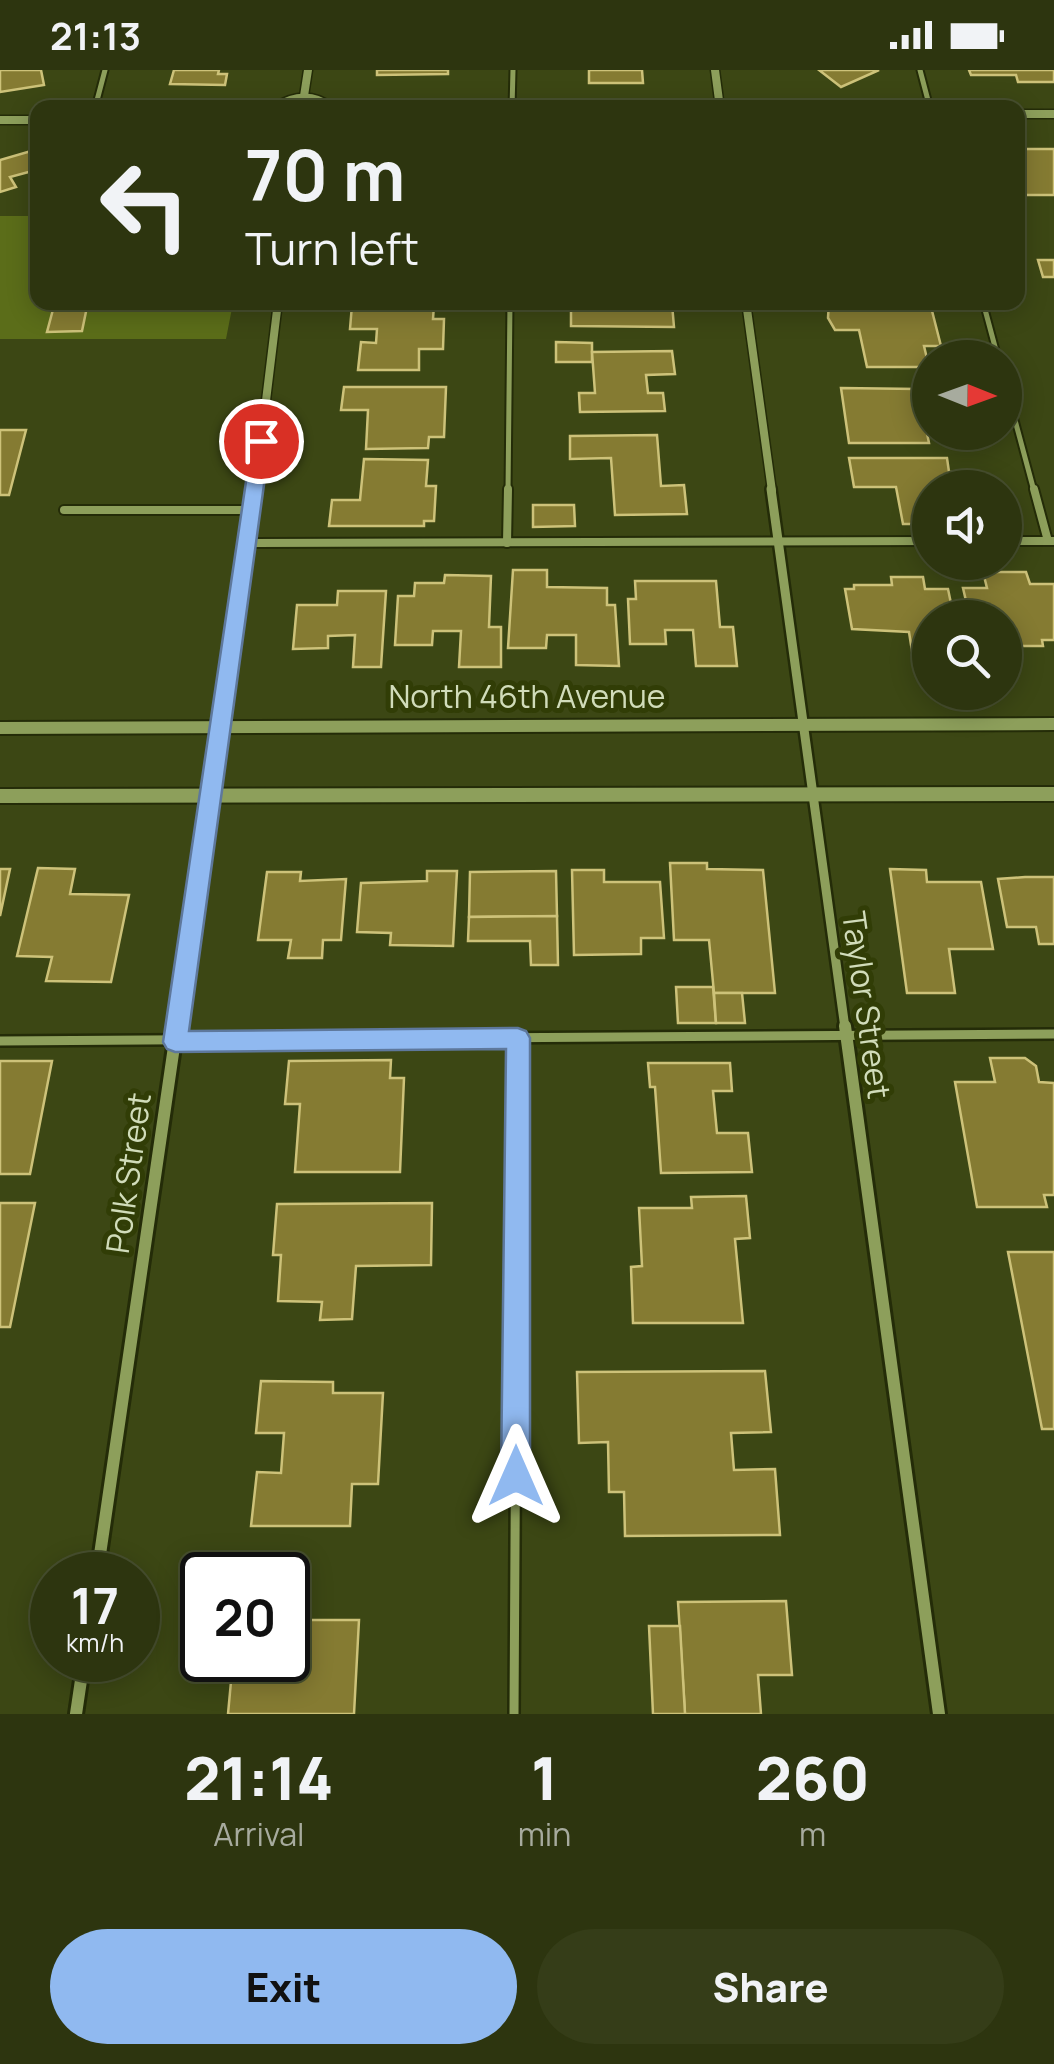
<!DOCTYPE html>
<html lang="en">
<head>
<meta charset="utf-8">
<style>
  :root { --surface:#2d350f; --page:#353d18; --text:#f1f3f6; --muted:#a7ab9e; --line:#48502f; --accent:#90b9f0 }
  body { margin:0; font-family:Manrope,sans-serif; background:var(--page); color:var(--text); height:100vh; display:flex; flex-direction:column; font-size:38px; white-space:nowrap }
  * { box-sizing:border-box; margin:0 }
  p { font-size:32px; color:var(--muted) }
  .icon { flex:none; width:55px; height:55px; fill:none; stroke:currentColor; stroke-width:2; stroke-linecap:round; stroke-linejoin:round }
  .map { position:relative; height:1644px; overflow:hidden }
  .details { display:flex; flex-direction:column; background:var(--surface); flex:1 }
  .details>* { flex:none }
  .guide { position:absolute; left:30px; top:30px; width:995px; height:210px; border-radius:20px; box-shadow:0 5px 25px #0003,0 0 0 2px var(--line); background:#2d350f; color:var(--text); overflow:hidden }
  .needle { width:65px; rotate:91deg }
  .fabs { position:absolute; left:912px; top:270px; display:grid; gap:20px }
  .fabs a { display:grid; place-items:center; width:110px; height:110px; border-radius:50%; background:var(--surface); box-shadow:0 5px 25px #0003,0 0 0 2px var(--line); font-size:50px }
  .speed { position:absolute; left:30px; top:1482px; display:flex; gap:20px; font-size:50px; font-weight:700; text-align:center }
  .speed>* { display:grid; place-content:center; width:130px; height:130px; border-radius:50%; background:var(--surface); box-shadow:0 5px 25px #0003,0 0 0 2px var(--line); line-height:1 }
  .speed small { font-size:25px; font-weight:400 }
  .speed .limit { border:5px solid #111; border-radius:15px; background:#fff; color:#111 }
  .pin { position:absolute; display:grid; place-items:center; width:85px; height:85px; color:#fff; margin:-42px; border:5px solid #fff; border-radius:50%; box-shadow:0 2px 10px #0007 }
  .me { position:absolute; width:110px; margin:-55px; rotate:0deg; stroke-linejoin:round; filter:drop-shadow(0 0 8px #0008) }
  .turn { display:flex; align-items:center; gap:35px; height:210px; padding:0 50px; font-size:45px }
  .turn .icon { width:130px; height:130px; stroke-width:2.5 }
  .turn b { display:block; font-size:70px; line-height:85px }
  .eta { display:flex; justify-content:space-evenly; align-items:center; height:170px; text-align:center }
  .eta b { font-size:60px; font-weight:800; line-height:70px }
  .button { display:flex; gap:20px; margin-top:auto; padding:20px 50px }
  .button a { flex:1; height:115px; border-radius:60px; background:var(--accent); color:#111; font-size:40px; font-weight:800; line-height:115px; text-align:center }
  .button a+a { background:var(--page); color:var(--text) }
  .status { display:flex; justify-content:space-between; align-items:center; height:70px; padding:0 50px; background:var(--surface); direction:ltr }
  .status svg { height:28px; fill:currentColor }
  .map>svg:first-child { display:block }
  .green { fill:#5b6d19 }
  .building { fill:#857b32; stroke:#cdc279; stroke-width:2.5 }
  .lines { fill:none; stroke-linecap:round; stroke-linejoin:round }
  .service-far2-casing { stroke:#242c08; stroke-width:9 }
  .service-far1-casing { stroke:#242c08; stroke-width:12 }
  .service-casing { stroke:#242c08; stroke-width:14 }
  .minor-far2-casing { stroke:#242c08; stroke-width:11 }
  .minor-far1-casing { stroke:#242c08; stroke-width:14 }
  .minor-casing { stroke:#242c08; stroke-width:18 }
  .tertiary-casing { stroke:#242c08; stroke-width:4 }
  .service-far2 { stroke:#8d9f5b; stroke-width:5 }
  .service-far1 { stroke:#8d9f5b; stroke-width:8 }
  .service { stroke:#8d9f5b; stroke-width:9 }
  .minor-far2 { stroke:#8d9f5b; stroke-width:8 }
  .minor-far1 { stroke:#8d9f5b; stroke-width:9 }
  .minor { stroke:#8d9f5b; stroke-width:12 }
  .tertiary { fill:#8d9f5b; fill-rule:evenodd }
  .route { fill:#90b9f0; stroke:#5e789c; stroke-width:2.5 }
  .labels { text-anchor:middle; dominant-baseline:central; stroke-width:10; stroke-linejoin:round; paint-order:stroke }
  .street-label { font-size:32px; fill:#d1dcba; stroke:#313d06 }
</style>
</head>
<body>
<div class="status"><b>21:13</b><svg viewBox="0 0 49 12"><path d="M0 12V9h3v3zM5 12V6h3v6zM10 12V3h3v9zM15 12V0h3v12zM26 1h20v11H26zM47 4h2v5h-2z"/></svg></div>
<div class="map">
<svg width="1054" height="1644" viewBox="0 0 1054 1644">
  <rect width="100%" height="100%" fill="#3c4714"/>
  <polygon class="green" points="0,146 37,146 38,232 233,233 226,269 0,269"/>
  <g class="building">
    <polygon points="0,0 41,0 44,15 0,22"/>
    <polygon points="174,0 219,0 218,4 227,4 225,15 170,14"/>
    <polygon points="377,0 448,0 448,4 377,5"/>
    <polygon points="589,0 642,0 643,13 589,13"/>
    <polygon points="819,0 879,0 841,17"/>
    <polygon points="969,0 1054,0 1054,12 1018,12 1016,5 971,5"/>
    <polygon points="38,79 36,100 10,107 16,117 0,122 0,90"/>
    <polygon points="1018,79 1054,79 1054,125 1023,125 1018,107"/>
    <polygon points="1038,190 1054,190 1054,207 1043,207"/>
    <polygon points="55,232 88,232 82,261 47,262"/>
    <polygon points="594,232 672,234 674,257 571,256 571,236 595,236"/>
    <polygon points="829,232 930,233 941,276 924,276 929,297 867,297 859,260 835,260 828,248"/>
    <polygon points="352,235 434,235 433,249 444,249 443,279 419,279 419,300 358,300 361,272 376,273 377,259 350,259"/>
    <polygon points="556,272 592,273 592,292 556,292"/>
    <polygon points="672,281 675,304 646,305 648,323 663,323 665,341 580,342 579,323 595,323 592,282"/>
    <polygon points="344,317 446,317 444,367 429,367 428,378 366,379 368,340 341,340"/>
    <polygon points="841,318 918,319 929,373 849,373"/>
    <polygon points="0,360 26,360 9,425 0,425"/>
    <polygon points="657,365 661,416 684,415 687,444 615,445 611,388 570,389 570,366"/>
    <polygon points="849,388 947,388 949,402 964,402 968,418 930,418 930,454 903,454 896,417 854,417"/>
    <polygon points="364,389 428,390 426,416 436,416 434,451 424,451 424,456 329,456 332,430 360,430"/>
    <polygon points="533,435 574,435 575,456 533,457"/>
    <polygon points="513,500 547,500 547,517 607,518 607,535 615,535 619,596 576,595 576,565 547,565 546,578 508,578"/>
    <polygon points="983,502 1026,502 1030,514 1054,514 1054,570 1042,570 1043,576 1017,576 1021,594 1005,594 1005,548 970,548 963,518 987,518"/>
    <polygon points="445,505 491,506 489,557 501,557 501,597 459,597 461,561 433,561 432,575 395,575 398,526 414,526 415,513 444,513"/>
    <polygon points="891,507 923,507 925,519 948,519 954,548 930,548 930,594 914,594 909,562 852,559 845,519 854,519 854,515 892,515"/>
    <polygon points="635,511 716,511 720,557 733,557 737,596 696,596 693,560 665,560 666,574 630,574 628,529 636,529"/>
    <polygon points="338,521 386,521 381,597 353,597 355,565 328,566 328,578 293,579 297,535 337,535"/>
    <polygon points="670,793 707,793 707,799 763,800 775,923 714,923 709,870 674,870"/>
    <polygon points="38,798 75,799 70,824 129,825 111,912 46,911 52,887 17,886"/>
    <polygon points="0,799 10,799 0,846"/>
    <polygon points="890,799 926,800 927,812 981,812 993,879 949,879 955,923 907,923"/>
    <polygon points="572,800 604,800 604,812 660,812 664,868 641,868 641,884 574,885"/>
    <polygon points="427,801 457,801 453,876 390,875 391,863 357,862 361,813 427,811"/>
    <polygon points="556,801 557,846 469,847 470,802"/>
    <polygon points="267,802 301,802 300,811 346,809 341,870 323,870 322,888 288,888 291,870 258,870"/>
    <polygon points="1025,807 1054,807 1054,874 1039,874 1036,857 1007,857 998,809"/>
    <polygon points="557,846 558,895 531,895 530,871 468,871 469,847"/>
    <polygon points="676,917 713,917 716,953 678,953"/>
    <polygon points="714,923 742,923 745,953 716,953"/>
    <polygon points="990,988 1025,988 1036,996 1039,1012 1054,1013 1054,1125 1044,1125 1047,1137 977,1137 955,1012 995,1012"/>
    <polygon points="391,990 390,1008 404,1008 400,1102 295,1102 300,1034 285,1034 289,991"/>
    <polygon points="0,991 52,991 30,1104 0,1104"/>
    <polygon points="648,993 730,993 732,1021 713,1021 717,1063 748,1063 752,1102 661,1103 655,1017 650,1017"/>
    <polygon points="746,1126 750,1168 735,1169 743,1253 633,1253 631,1197 642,1196 639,1138 692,1138 691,1127"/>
    <polygon points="0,1133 35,1133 10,1257 0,1257"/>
    <polygon points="432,1133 431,1195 356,1196 352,1249 320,1250 322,1232 278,1231 281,1185 273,1185 277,1134"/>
    <polygon points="1008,1182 1054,1182 1054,1359 1042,1359"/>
    <polygon points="765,1301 771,1362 731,1363 734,1400 775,1399 780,1465 625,1466 624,1422 609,1422 608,1372 579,1373 577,1302"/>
    <polygon points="261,1311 333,1312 333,1323 383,1323 378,1414 352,1414 350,1456 251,1456 257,1402 281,1403 284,1363 256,1363"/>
    <polygon points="786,1531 792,1605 758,1605 761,1644 685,1644 678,1532"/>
    <polygon points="288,1550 359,1550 354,1644 228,1644 233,1590 288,1590"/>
    <polygon points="649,1556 680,1556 685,1644 653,1644"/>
  </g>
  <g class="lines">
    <g class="service-far2-casing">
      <g id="service-far2">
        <polyline points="920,0 930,38"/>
        <polyline points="95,38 105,0"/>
        <polyline points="512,38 513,0"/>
        <polyline points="983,232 998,288"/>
        <polyline points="1005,313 1034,421"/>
        <polyline points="508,421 510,232"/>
      </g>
    </g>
    <g class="service-far1-casing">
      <g id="service-far1">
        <polyline points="1034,419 1048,471"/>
        <polyline points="64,440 253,440"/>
        <polyline points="1005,471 1054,471"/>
        <polyline points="248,473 930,471"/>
        <polyline points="507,473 508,419"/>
      </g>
    </g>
    <g class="service-casing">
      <g id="service">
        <polyline points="0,971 1054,964"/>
        <polyline points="514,1644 518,968"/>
      </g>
    </g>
    <g class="minor-far2-casing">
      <g id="minor-far2">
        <polyline points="715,0 720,38"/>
        <polyline points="304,26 308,0"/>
        <path d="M 274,38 C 294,25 313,23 332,38"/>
        <polyline points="1018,44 1054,44"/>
        <polyline points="0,50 38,50"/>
        <polyline points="746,232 772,421"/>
        <polyline points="255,421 278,232"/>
      </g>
    </g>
    <g class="minor-far1-casing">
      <g id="minor-far1">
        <polyline points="771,419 845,958"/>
        <polyline points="177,958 256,419"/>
      </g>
    </g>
    <g class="minor-casing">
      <g id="minor">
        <polyline points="845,956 939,1644"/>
        <polyline points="97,1505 177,956"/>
        <polyline points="76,1644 84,1590"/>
      </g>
    </g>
    <g class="tertiary-casing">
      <g id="tertiary">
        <polygon points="1054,648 1054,660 0,664 0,652"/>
        <polygon points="1054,717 1054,731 0,733 0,719"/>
      </g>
    </g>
    <use href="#service-far2" class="service-far2"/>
    <use href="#service-far1" class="service-far1"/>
    <use href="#service" class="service"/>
    <use href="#minor-far2" class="minor-far2"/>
    <use href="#minor-far1" class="minor-far1"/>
    <use href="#minor" class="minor"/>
    <use href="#tertiary" class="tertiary"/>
  </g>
  <polygon class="route" points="261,365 270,371 189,961 518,958 526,961 530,968 530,1406 526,1416 516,1420 505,1416 501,1406 506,979 175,982 167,979 163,972 252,371"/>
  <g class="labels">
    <g class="street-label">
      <text x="527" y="626">North 46th Avenue</text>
      <text transform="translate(867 935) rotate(82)">Taylor Street</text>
      <text transform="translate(128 1103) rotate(-82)">Polk Street</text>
    </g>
  </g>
</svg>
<div class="fabs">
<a><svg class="needle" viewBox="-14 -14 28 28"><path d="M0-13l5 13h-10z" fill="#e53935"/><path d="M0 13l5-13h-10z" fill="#a7ab9e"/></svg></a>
<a><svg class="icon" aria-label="sound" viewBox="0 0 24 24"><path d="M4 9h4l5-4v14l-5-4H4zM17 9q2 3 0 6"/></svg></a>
<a><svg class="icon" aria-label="search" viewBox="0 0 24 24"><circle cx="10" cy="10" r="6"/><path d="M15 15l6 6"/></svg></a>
</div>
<div class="speed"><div>17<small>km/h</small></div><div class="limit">20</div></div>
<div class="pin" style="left:261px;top:371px;background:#d93025"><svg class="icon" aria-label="arrive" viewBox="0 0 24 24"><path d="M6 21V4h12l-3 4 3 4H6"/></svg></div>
<svg class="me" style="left:516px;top:1406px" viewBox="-20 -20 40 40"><path d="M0-17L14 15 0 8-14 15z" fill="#90b9f0" stroke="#fff" stroke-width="4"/></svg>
<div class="guide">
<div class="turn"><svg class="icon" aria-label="left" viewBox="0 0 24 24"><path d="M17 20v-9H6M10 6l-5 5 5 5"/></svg><div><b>70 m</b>Turn left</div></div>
</div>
</div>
<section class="details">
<div class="eta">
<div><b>21:14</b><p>Arrival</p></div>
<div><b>1</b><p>min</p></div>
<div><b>260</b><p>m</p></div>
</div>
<div class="button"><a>Exit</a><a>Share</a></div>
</section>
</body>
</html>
